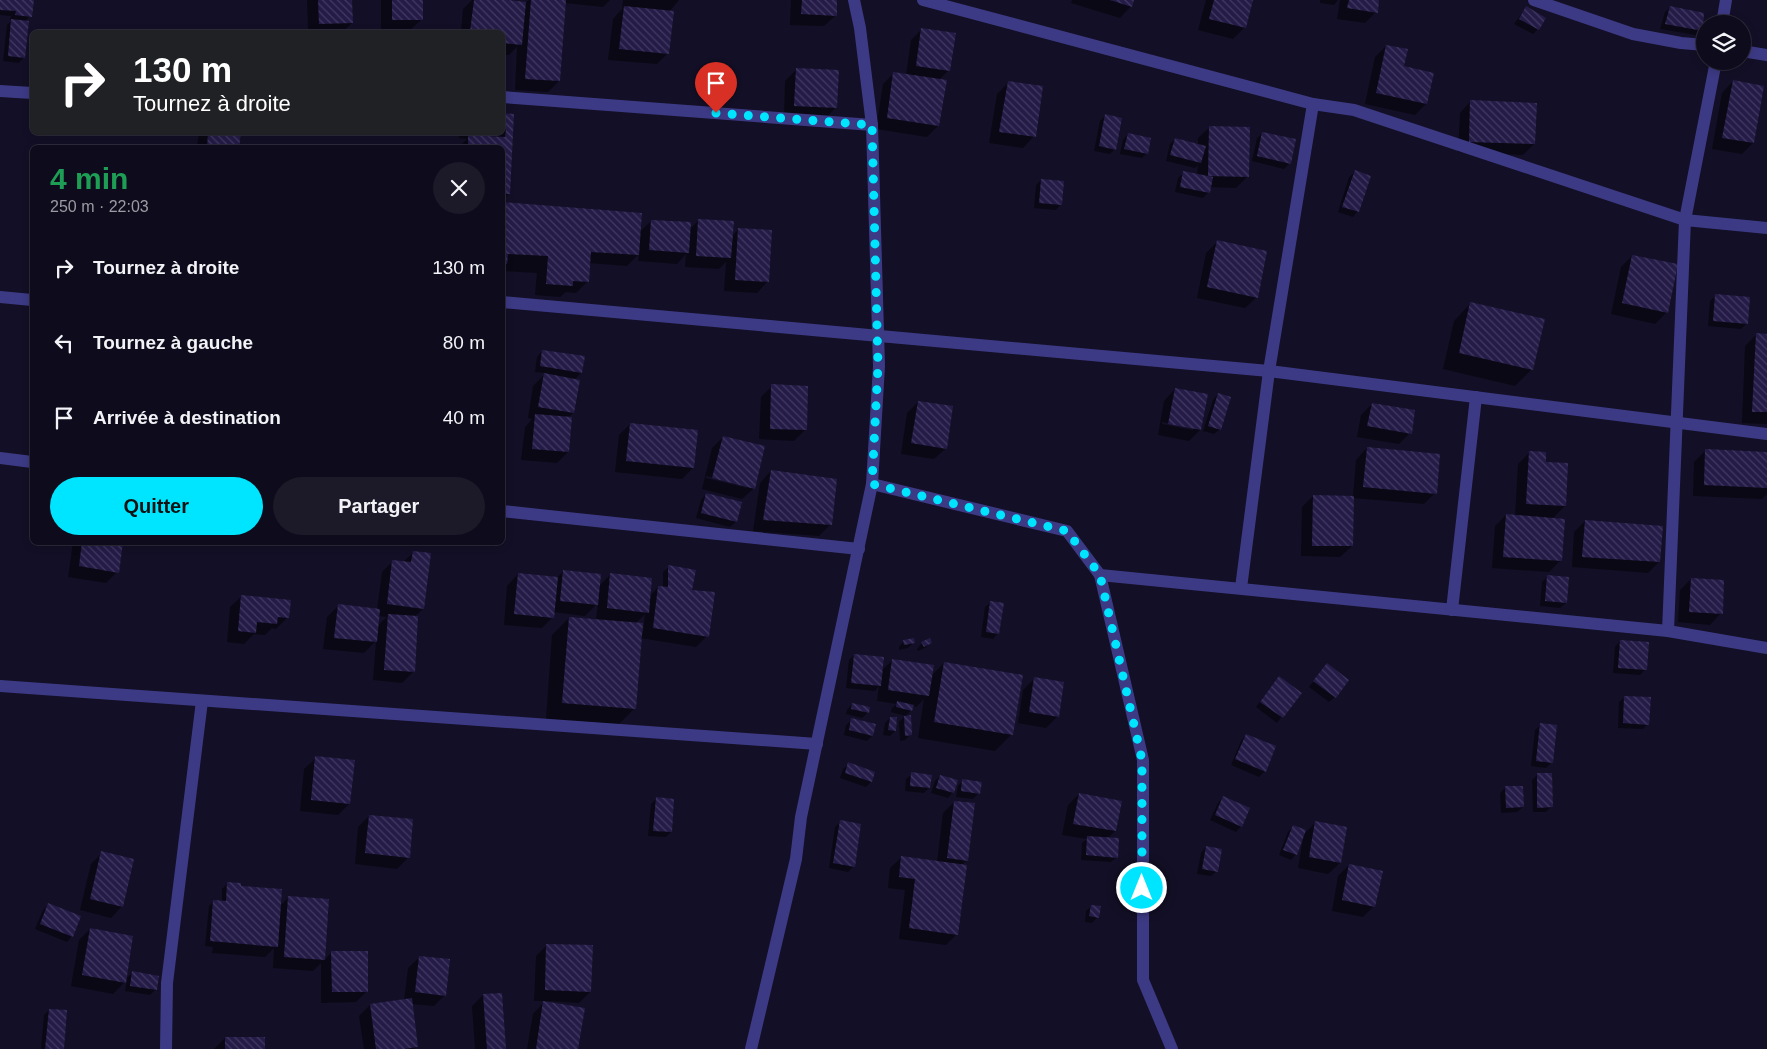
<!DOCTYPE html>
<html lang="fr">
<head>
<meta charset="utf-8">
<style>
  :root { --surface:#0e0b1c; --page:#1c1929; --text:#f1f3f6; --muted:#9b9ba3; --line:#2e2b3b; --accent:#00e5ff }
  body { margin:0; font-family:Arial,sans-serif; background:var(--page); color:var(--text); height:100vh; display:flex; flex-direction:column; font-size:19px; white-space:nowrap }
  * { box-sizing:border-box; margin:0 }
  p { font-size:16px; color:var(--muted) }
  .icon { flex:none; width:28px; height:28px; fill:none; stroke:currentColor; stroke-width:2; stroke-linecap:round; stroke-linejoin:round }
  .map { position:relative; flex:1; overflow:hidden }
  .details { position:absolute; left:30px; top:145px; width:475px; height:400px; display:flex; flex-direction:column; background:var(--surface); border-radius:8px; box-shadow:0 2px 8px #0003,0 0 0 1px var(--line) }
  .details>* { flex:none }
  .banner { position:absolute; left:30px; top:30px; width:475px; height:105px; border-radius:8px; box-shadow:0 2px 8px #0003,0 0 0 1px var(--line); background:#202124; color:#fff; overflow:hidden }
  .tools { position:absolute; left:1696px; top:15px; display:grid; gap:10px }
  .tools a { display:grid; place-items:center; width:55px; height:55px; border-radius:50%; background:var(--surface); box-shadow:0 2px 8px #0003,0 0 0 1px var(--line); font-size:25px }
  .pin { position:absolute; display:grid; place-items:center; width:42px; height:42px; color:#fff; margin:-51px -21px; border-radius:50% 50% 50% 0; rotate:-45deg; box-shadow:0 0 5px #0007 }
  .pin .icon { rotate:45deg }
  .me { position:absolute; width:55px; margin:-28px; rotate:0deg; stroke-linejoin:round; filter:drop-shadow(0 0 4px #0008) }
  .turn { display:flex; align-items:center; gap:18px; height:105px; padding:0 20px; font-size:22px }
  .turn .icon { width:65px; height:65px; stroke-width:2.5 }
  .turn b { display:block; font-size:35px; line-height:42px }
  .round { display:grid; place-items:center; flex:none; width:52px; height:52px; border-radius:26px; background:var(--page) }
  .head { display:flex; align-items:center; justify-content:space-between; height:85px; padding:0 20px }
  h1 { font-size:30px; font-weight:600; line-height:38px; color:#1e9e55 }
  .primary-button { display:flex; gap:10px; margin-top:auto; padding:10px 20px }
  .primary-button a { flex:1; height:58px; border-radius:30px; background:var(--accent); color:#111; font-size:20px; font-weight:600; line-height:58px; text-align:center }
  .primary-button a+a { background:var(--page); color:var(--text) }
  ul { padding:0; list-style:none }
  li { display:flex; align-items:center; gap:15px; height:75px; padding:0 20px }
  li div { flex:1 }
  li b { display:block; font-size:19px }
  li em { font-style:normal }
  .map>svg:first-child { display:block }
  .shadow { fill:#0007; fill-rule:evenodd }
  .building { fill:url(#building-back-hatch) }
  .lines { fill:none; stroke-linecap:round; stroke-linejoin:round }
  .street { stroke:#3d3a85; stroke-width:12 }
  .route { stroke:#00e5ff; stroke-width:9; stroke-dasharray:0 16.2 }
</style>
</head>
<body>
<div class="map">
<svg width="1767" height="1049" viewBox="0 0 1767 1049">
  <defs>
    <pattern id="building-back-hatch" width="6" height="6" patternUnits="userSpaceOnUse" patternTransform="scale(1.25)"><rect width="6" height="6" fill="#241b47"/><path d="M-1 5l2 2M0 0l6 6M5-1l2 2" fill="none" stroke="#433b63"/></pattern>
  </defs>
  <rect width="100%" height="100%" fill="#130f26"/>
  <g class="shadow">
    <polygon points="0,0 33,0 30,16 25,21 24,57 19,63 3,61 7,25 12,20 10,20 11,16 0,15"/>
    <polygon points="307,0 351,0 352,23 342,32 308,32"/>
    <polygon points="381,0 421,0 422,19 410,30 381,31"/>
    <polygon points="472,0 495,0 525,3 529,0 610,0 603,7 565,3 559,81 548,92 515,90 517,47 509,55 502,55 502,32 461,32 463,9"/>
    <polygon points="623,0 679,0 669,12 668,53 657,64 608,60 613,19 622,9"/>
    <polygon points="791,0 836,0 836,15 824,26 790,25"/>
    <polygon points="1072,0 1133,0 1131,6 1120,18 1071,3"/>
    <polygon points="1206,0 1252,0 1244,28 1233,39 1198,30"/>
    <polygon points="1320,0 1338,0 1334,5 1320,3"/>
    <polygon points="1340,0 1378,0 1376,12 1365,23 1337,19"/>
    <polygon points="1671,7 1702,30 1696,35 1660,29 1665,12"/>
    <polygon points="1526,8 1538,29 1533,34 1514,24"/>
    <polygon points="922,29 949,70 939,80 938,126 927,137 876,129 883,84 894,73 906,75 911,40"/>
    <polygon points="1386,46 1426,104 1415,115 1365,104 1375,57"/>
    <polygon points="796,70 836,107 825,119 784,117 785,81"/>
    <polygon points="1733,81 1753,143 1742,154 1712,149 1722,93"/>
    <polygon points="1008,83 1034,136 1023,148 989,143 997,94"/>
    <polygon points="1471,101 1534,144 1523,155 1458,152 1460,113"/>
    <polygon points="502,115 513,115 509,194 502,200 502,148 458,148 467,139 459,138 459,132 502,132"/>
    <polygon points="1105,116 1115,149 1110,154 1094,151 1100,121"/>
    <polygon points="1210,127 1248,176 1236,188 1210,187 1209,192 1203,198 1175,192 1178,178 1184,173 1197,175 1198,165 1195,168 1166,161 1170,144 1175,139 1198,145 1198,138"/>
    <polygon points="199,132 239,132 238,148 197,148"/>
    <polygon points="1263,133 1290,163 1284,169 1252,161 1257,138"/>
    <polygon points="1128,134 1147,153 1142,158 1120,154 1123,140"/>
    <polygon points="1355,172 1358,211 1353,217 1338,212 1349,177"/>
    <polygon points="1041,180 1061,204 1056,210 1034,208 1036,185"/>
    <polygon points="502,203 639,233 651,221 689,230 699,220 732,236 739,229 768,281 757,293 724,291 726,262 719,269 685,267 686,254 677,264 638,261 639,254 627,266 589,263 588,281 576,293 566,292 560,297 535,295 537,273 502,271"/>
    <polygon points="1217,242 1257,297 1245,308 1197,298 1206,253"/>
    <polygon points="1632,256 1667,312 1655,324 1611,314 1621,267"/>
    <polygon points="1716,295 1746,324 1741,329 1708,326 1710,301"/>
    <polygon points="1470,304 1532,369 1515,386 1443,369 1454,321"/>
    <polygon points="1756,335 1767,335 1767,424 1742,423 1745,346"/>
    <polygon points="542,351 581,373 574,380 573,413 568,418 568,452 557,463 521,460 525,427 532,419 528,418 533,386 546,373 535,372 537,357"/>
    <polygon points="772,386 805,430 794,441 759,439 761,397"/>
    <path d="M 1175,389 L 1206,395 L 1200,430 L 1189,441 L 1158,435 L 1164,401 ZM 1162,422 L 1193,428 L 1193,430 L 1162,424 Z"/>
    <polygon points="1218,394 1220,429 1214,434 1203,431 1213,400"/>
    <polygon points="918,402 946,448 934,459 901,454 907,413"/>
    <polygon points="1372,404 1410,433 1399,444 1357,437 1361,415"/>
    <polygon points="630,424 693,468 682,479 615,472 619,435"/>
    <path d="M 723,437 L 754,488 L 742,499 L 702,489 L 712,448 ZM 706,476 L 747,486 L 747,488 L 706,478 Z"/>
    <polygon points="1367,448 1435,493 1424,504 1353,498 1352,546 1340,557 1301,556 1302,507 1313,496 1353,497 1356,460"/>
    <polygon points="1706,450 1767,453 1767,494 1762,499 1693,496 1694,462"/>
    <polygon points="1530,452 1545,463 1565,506 1552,519 1564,520 1560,561 1549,572 1492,568 1495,526 1506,515 1515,516 1518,464"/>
    <polygon points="771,471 830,525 819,536 753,531 760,483"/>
    <polygon points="706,494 736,522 730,527 696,518 701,500"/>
    <polygon points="1585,521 1659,562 1648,573 1572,567 1574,532"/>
    <polygon points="73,542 122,542 117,572 106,583 68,577"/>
    <path d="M 414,552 L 423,609 L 414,617 L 414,671 L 402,683 L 373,680 L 376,641 L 364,653 L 323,649 L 327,617 L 338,606 L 377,610 L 382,572 L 393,561 L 403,562 ZM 378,616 L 387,617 L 377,626 Z"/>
    <path d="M 669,567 L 691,591 L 707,636 L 696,647 L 640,638 L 635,708 L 618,725 L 546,719 L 552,635 L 569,618 L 596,620 L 598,603 L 585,616 L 553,612 L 553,617 L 542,628 L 504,625 L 507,586 L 518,574 L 557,578 L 563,571 L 598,587 L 611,574 L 649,597 L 658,587 L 663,588 L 663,572 ZM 645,614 L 643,633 L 641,632 L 636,623 Z"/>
    <polygon points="1548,576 1566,603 1560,608 1540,606 1542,582"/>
    <polygon points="1691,579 1721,613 1710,625 1678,622 1680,590"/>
    <polygon points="242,596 288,617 276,629 272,628 265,635 254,634 244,644 227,642 230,607"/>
    <polygon points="991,602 998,633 993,639 981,637 985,607"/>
    <polygon points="904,641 913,643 908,648 899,650 899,647"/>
    <polygon points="1620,641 1645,670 1640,675 1613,673 1615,647"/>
    <polygon points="922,643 931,643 925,648 918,651 917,649"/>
    <polygon points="854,655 881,671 893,660 931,676 944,663 1012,734 995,751 918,738 924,699 916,707 912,706 911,710 906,716 891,712 892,708 897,704 877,701 879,686 875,691 846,688 849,660"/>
    <polygon points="1327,665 1335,697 1329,702 1309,687"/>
    <polygon points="1035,678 1058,716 1046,728 1018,723 1023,690"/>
    <polygon points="1274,683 1300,693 1277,723 1256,707"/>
    <polygon points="1625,697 1648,724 1643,729 1618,728 1619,702"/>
    <polygon points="852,704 868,712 862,718 846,714 847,710"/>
    <polygon points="904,717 910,735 905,740 900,741 899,722"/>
    <polygon points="890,718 895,731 890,736 883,735 885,723"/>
    <polygon points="852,720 872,736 867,741 844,735 846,725"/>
    <polygon points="1541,725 1551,763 1546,768 1531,766 1535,730"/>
    <polygon points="1246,735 1265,771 1259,777 1231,765 1241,741"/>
    <polygon points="316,758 349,804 338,815 300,811 304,769"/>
    <polygon points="849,764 871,782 866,787 840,778 843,769"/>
    <polygon points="912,774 929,788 924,793 905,791 906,779"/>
    <polygon points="1538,774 1551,807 1546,812 1533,812 1532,780"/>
    <polygon points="940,776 953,792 948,798 931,793 935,781"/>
    <polygon points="963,780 980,783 978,794 973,799 956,797 958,786"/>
    <polygon points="1506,787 1523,807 1517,812 1501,813 1500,793"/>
    <polygon points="1079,794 1115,831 1107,839 1117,857 1111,862 1081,860 1082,843 1087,839 1062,835 1068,805"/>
    <polygon points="1223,797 1241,826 1236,832 1210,820 1218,803"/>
    <polygon points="656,799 671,832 666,837 648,836 651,804"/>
    <polygon points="954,802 967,860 962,865 957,934 946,945 899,939 905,890 888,888 890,868 902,857 937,862 943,813"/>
    <polygon points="369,816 408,858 397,869 355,864 358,827"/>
    <polygon points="840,822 854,866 848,872 829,868 835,827"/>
    <polygon points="1315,823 1340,863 1328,874 1298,868 1303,838 1302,838 1296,854 1291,860 1279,855 1288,832 1293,827 1306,832"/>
    <polygon points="1206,847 1217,871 1211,876 1197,874 1201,853"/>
    <polygon points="102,853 122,906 111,918 80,910 91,864"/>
    <polygon points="1349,865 1374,906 1363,917 1332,911 1338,876"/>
    <polygon points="228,883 279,907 288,898 328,901 324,960 332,952 367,991 356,1002 321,1003 321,963 313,971 273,968 274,948 265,957 212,953 213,947 205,946 209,906 214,901 222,902 222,889"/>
    <polygon points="49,904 72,936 67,942 35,929 43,910"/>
    <polygon points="1092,906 1100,907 1097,918 1092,923 1085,922 1086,911"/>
    <polygon points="90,929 125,980 133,972 156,989 150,995 125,991 127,980 113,994 71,986 79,940"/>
    <polygon points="547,945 590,992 579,1003 547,1001 577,1049 527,1049 533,1014 545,1001 534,1001 536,956"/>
    <polygon points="420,957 445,995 434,1006 411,1004 417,1047 414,1049 364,1049 359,1016 370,1005 404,1001 408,968"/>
    <polygon points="483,995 504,1049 475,1049 472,1006"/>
    <polygon points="49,1010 62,1049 41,1049 44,1015"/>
    <polygon points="225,1038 264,1049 214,1049"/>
  </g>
  <g class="building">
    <polygon points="0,0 34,0 32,17 15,15 16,11 0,10"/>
    <polygon points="318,0 352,0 353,23 319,24"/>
    <rect x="392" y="0" width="31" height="20"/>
    <polygon points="474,0 507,0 526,2 522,45 502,43 502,32 470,32"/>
    <polygon points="531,0 566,0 560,81 525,79"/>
    <polygon points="802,0 837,0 837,16 801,14"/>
    <polygon points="1110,0 1134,0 1132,7"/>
    <polygon points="1214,0 1253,0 1246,28 1209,19"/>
    <polygon points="1349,0 1379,0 1378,13 1347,8"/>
    <polygon points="624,6 674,11 669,54 619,49"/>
    <polygon points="1526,6 1546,18 1539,30 1519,19"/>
    <polygon points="1670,6 1704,13 1703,31 1665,24"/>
    <polygon points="11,19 29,21 25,58 8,56"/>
    <polygon points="921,28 956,33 950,71 916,66"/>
    <polygon points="1386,45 1408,49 1404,66 1434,73 1427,104 1376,93"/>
    <polygon points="796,68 839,70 837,108 794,106"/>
    <polygon points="893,72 947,80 939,126 887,118"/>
    <polygon points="1733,80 1764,86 1754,143 1722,138"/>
    <polygon points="1008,81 1043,86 1036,137 999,132"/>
    <polygon points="1470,100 1537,103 1535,144 1469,142"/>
    <polygon points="502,113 514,114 510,194 502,194 502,148 468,148 468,135 505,137 506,129 502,129"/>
    <polygon points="1105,114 1122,118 1116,150 1099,146"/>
    <polygon points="1209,126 1250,127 1249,177 1208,176"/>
    <polygon points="208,132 241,132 239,148 207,148"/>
    <polygon points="1262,132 1296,139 1291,164 1257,156"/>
    <polygon points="1128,133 1151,138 1148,154 1124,149"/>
    <polygon points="1175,138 1206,146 1201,163 1170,155"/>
    <polygon points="1355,170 1371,176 1359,212 1342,207"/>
    <polygon points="1183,171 1213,177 1210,193 1180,187"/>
    <polygon points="1041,179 1064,181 1062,205 1039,203"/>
    <polygon points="502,202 642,213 639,255 591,252 589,282 573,281 573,286 546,284 548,256 508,254 507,264 502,263"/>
    <polygon points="698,219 734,221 731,258 696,256"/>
    <polygon points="651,220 691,222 689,253 649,250"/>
    <polygon points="738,228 772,230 769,282 735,280"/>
    <polygon points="1217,240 1267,251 1258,298 1207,287"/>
    <polygon points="1632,255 1678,264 1668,313 1622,303"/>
    <polygon points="1715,294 1750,297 1748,324 1713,321"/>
    <polygon points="1470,302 1545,319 1533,370 1459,353"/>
    <polygon points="1756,333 1767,334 1767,412 1752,412"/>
    <polygon points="542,350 585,356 582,373 540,366"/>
    <polygon points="544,373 580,380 574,413 538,407"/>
    <polygon points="771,384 808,386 807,430 770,429"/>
    <polygon points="1175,388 1208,394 1201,430 1168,424"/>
    <polygon points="1218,393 1231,397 1221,430 1208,426"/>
    <polygon points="918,401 953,406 947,449 911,443"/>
    <polygon points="1372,403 1415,410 1412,434 1367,426"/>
    <polygon points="535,414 572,417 569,452 532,449"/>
    <polygon points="630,423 698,430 694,468 626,461"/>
    <polygon points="723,436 765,446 755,489 712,478"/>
    <polygon points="1367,447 1440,454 1437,494 1363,487"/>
    <polygon points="1705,449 1767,452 1767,488 1704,485"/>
    <polygon points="1529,451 1546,452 1546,462 1568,463 1566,506 1526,504"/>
    <polygon points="771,470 837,479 832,525 763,520"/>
    <polygon points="706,493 742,502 737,522 701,513"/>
    <polygon points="1313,495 1354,496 1353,546 1312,546"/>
    <polygon points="1506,514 1565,519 1562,561 1503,557"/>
    <polygon points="1585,520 1663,526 1660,562 1582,557"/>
    <polygon points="82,542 123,542 119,573 79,566"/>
    <polygon points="413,551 431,553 424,609 387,604 392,560 411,562"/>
    <polygon points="668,565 696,570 692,590 715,592 709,637 653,628 658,586 668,587"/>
    <polygon points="563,570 601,574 598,605 560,601"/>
    <polygon points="518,573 558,577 554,618 514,614"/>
    <polygon points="610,573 652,578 649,613 607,608"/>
    <polygon points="1547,575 1569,577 1567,603 1545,601"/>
    <polygon points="1691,578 1724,580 1723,614 1689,612"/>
    <polygon points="241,595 291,600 289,618 278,617 277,624 257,622 256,633 238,631"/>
    <polygon points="990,601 1004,603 999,634 986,632"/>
    <polygon points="338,604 380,609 377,642 334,638"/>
    <polygon points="388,614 418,616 415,672 384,670"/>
    <polygon points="569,617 643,623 636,709 562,703"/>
    <polygon points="914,638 915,643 904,645 903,640"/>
    <polygon points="930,638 932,643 924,647 921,642"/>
    <polygon points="1620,640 1649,642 1647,670 1618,668"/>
    <polygon points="854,654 884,657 881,686 851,683"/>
    <polygon points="892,659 934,665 929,696 888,690"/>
    <polygon points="944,662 1023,675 1013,735 934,722"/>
    <polygon points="1327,663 1349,680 1336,698 1313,681"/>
    <polygon points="1279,676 1302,693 1283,718 1260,702"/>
    <polygon points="1034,677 1064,682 1059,717 1029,712"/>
    <polygon points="1624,696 1651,697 1649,725 1623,723"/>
    <polygon points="897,701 914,705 912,711 896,707"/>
    <polygon points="852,703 870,707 869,713 851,709"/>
    <polygon points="911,715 912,735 905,736 904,716"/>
    <polygon points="890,717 897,717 896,731 888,730"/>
    <polygon points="851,718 876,724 873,736 849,730"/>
    <polygon points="1540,723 1557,725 1553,763 1536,761"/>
    <polygon points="1246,734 1276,746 1266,772 1235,759"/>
    <polygon points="315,756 355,760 350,804 311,800"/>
    <polygon points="848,762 875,772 872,782 845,773"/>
    <polygon points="911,772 932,775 930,788 910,786"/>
    <polygon points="1537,773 1552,773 1553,807 1537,808"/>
    <polygon points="940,775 958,780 954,793 936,788"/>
    <polygon points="962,779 982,782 980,794 961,791"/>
    <polygon points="1505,786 1523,786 1524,807 1506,808"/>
    <polygon points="1079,793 1122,801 1116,831 1073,824"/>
    <polygon points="1223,796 1250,808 1242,827 1215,815"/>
    <polygon points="656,797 674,799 672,832 653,831"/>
    <polygon points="954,801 975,803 968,861 947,858"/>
    <polygon points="369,815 413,819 410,858 365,853"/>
    <polygon points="840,820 861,824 855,867 833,863"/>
    <polygon points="1315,821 1347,827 1341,863 1309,857"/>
    <polygon points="1293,825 1306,830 1297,855 1283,850"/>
    <polygon points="1087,836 1119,838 1118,858 1086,855"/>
    <polygon points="1206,846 1222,849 1218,872 1202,869"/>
    <polygon points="101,851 134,859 123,907 90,899"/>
    <polygon points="901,856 967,865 958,935 909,928 915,879 899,877"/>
    <polygon points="1349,864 1383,871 1375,907 1342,900"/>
    <polygon points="227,882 241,883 241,886 282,889 278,947 210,941 213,900 226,901"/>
    <polygon points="288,896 329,899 325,960 284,957"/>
    <polygon points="48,903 81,916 73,937 40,924"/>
    <polygon points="1091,905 1101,906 1099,918 1089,916"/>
    <polygon points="90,928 133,936 126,983 82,975"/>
    <polygon points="546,944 593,945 591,992 545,990"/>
    <polygon points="331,951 368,951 368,992 332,992"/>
    <polygon points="419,956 450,959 446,996 415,992"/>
    <polygon points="132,971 159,976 157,990 130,986"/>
    <polygon points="502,993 506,1049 487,1049 483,994"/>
    <polygon points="412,998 418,1047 404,1049 376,1049 370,1004"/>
    <polygon points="543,1001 585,1008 578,1049 536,1049"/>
    <polygon points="49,1009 67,1010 64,1049 45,1049"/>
    <rect x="225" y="1037" width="40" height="12"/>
  </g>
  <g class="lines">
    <g class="street">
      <polyline points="923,0 1313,104 1354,110 1685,220 1767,228"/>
      <polyline points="1534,0 1633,34 1681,43 1705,45"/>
      <polyline points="1722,24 1726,0"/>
      <polyline points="1742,51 1767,55"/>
      <polyline points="0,91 32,93"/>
      <polyline points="502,97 872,125"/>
      <polyline points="0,297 32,300"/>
      <polyline points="502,302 1269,371 1767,434"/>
      <polyline points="0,458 32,462"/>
      <polyline points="872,484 1067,531 1100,575 1143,760 1143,980 1172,1049"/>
      <polyline points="502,511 859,549"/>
      <polyline points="1100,575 1668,631 1767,648"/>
      <polyline points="1241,588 1269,371 1313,104"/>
      <polyline points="1452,610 1476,397"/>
      <polyline points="1668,631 1685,220 1716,61"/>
      <polyline points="0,686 817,744"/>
      <polyline points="166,1049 167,983 202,701"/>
      <polyline points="751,1049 796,859 801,817 872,484 879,366 872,125 860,28 854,0"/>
    </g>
  </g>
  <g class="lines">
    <polyline class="route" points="716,113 872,125 878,366 872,484 1067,531 1100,575 1142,760 1142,888"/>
  </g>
</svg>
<div class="tools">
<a><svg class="icon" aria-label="layers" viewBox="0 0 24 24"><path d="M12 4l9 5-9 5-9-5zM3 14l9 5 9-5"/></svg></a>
</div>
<div class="pin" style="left:716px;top:113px;background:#d93025"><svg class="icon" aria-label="arrive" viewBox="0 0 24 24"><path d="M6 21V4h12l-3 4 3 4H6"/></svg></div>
<svg class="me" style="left:1142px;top:888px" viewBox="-20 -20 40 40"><circle r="17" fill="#00e5ff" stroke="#fff" stroke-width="3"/><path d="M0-11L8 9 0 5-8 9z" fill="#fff"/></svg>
<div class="banner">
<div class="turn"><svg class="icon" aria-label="right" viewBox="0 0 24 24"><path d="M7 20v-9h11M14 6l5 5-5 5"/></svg><div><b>130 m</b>Tournez à droite</div></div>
</div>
<section class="details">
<div class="head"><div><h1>4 min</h1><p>250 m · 22:03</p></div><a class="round"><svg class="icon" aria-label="close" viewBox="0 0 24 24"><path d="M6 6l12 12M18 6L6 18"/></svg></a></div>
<ul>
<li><svg class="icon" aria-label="right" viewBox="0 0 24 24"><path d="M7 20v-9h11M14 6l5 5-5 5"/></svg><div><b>Tournez à droite</b></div><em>130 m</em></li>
<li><svg class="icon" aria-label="left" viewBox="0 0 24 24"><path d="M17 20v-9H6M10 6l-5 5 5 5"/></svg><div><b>Tournez à gauche</b></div><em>80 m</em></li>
<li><svg class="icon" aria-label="arrive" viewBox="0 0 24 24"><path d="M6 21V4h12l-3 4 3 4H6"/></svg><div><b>Arrivée à destination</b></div><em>40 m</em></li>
</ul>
<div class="primary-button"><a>Quitter</a><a>Partager</a></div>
</section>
</div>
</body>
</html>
